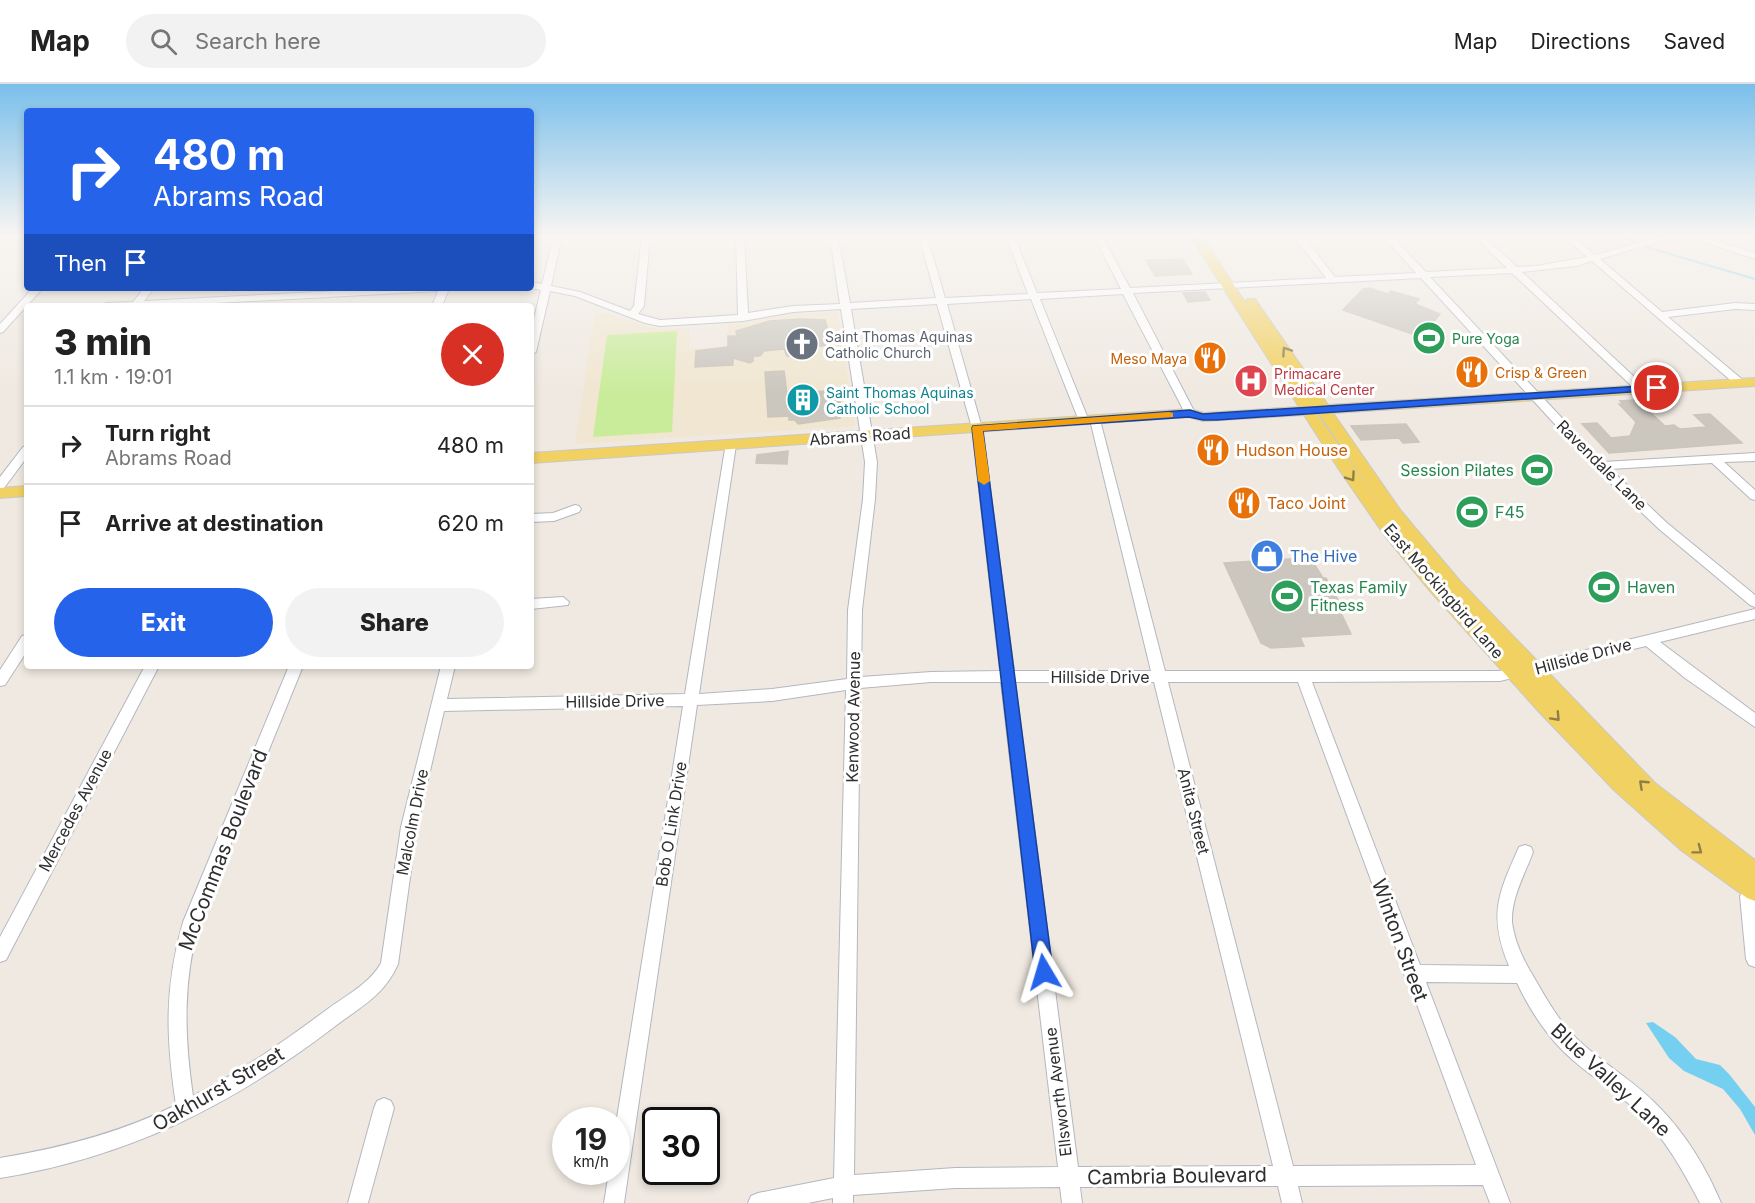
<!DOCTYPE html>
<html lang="en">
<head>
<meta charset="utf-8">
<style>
  :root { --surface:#fff; --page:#f2f2f2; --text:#222; --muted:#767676; --line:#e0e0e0; --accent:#2563eb }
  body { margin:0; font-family:Inter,sans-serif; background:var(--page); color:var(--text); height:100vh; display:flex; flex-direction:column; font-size:22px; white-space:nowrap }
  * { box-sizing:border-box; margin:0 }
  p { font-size:20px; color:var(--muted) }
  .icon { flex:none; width:33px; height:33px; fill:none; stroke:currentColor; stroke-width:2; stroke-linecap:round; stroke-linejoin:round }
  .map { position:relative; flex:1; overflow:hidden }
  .sheet { position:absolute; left:24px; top:219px; width:510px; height:366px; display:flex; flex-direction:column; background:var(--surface); border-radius:6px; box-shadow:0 3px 9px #0003 }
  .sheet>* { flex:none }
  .top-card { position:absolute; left:24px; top:24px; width:510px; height:183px; border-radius:6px; box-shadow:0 3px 9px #0003; background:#2563eb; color:#fff; overflow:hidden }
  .speed { position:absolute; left:552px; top:1023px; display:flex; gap:12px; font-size:30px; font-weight:700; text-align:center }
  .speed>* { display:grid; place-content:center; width:78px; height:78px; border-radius:50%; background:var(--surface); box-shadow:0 3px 9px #0003; line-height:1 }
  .speed small { font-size:15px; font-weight:400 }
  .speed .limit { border:3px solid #111; border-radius:9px; background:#fff; color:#111 }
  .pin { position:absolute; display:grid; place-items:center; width:51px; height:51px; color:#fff; margin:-26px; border:3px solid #fff; border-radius:50%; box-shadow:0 2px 6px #0007 }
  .me { position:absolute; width:66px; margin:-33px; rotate:353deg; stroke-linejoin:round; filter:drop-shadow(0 0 4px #0008) }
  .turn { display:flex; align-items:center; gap:21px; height:126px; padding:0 30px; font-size:27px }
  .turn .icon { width:78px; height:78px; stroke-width:2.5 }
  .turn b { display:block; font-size:42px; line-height:51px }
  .then { display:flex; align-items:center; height:57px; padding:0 30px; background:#0003; gap:12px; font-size:22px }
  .round { display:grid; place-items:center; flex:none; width:63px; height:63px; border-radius:32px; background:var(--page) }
  .summary { display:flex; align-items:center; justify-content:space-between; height:102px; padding:0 30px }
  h1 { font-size:36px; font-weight:800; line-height:45px }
  .primary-button { display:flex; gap:12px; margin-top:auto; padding:12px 30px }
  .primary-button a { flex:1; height:69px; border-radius:36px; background:var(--accent); color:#fff; font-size:24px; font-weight:800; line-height:69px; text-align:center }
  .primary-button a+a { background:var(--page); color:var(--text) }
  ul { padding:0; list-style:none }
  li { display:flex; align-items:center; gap:18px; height:78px; padding:0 30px; border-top:2px solid var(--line) }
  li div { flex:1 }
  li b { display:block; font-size:22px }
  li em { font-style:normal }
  header { display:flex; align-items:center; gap:36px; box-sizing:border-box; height:84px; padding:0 30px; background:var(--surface); border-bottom:2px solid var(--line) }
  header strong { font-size:28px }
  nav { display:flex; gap:33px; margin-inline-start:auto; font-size:21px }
  .search { width:420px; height:54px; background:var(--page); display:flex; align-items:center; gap:15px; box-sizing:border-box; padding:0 21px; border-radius:33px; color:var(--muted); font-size:22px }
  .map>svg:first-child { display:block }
  .education { fill:#f0e6d1 }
  .pitch { fill:#c9ec9a }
  .water { fill:#75cff0 }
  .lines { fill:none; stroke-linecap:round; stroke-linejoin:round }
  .stream { stroke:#75cff0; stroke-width:2 }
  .building { fill:#cbc7bf; stroke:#cbc5ba; stroke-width:1.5 }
  .minor-casing { stroke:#b4b7c1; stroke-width:2 }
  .major-casing { stroke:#c9c9c9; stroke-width:2 }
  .minor { fill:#fff; fill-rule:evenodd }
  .major { fill:#f2d163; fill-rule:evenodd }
  .oneway { stroke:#908048 }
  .route { fill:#2563eb; stroke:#184099; stroke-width:1.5 }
  .slow { fill:#f59e0b }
  .labels { text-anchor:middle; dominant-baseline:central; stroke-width:6; stroke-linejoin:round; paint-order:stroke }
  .far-worship-label { font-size:14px; fill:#5b616d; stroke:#fff; text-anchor:start }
  .far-leisure-label { font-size:14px; fill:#27864d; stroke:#fff; text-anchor:start }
  .far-food-label { font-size:14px; fill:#c56008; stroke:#fff; text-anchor:end }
  .far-health-label { font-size:14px; fill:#be3a42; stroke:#fff; text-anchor:start }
  .far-culture-label { font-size:14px; fill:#0d838f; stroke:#fff; text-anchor:start }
  .street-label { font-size:16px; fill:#2e2e2e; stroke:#fff }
  .food-label { font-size:16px; fill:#c56008; stroke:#fff; text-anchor:start }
  .leisure-label { font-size:16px; fill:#27864d; stroke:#fff; text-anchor:start }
  .shop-label { font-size:16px; fill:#366cbe; stroke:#fff; text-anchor:start }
  .near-street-label { font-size:20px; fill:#2e2e2e; stroke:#fff }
</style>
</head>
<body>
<header>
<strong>Map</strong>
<div class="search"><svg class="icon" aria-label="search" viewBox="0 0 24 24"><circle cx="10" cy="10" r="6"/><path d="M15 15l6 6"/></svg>Search here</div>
<nav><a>Map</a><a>Directions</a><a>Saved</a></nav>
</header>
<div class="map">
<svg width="1755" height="1119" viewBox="0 0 1755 1119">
  <rect width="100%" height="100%" fill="#efe9e1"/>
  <polygon class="education" points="838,228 855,342 575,360 595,230 609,230 657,245 689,244 689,265 727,263 728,239 756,237 782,230"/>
  <polygon class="pitch" points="677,247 672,348 593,353 607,251"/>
  <polygon class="water" points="1653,938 1675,953 1696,975 1720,981 1729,990 1755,1023 1755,1051 1740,1025 1723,1005 1684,987 1669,974 1646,939"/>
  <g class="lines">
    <g class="stream">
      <polyline points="1624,152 1636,158"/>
      <polyline points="1646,163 1755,195"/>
    </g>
  </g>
  <g class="building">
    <polygon points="1183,175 1192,190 1155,192 1146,176"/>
    <polygon points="1369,204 1388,210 1391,207 1419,215 1415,220 1440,230 1421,253 1343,226 1363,205"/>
    <polygon points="1205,208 1210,216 1188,218 1183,209"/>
    <polygon points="800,235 825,236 832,261 796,264 796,272 787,272 784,265 764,267 760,272 753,272 753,277 750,279 733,274 733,281 695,283 696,267 728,263 728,252 737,252 736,247 770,237"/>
    <polygon points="784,287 787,310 836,306 836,312 839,312 842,331 840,332 840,334 798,340 795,336 789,336 789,332 768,333 765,288"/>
    <polygon points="1634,316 1640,319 1665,342 1674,341 1680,345 1707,343 1694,331 1710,330 1742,359 1609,369 1582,340 1597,339 1611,354 1630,352 1636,338 1619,320 1623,320 1620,317"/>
    <polygon points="1406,340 1419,358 1403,359 1399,354 1361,356 1351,342"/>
    <polygon points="788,367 787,380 756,379 757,371"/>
    <polygon points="1307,474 1311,475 1323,494 1326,494 1345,529 1341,529 1351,550 1300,553 1304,562 1271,564 1261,559 1224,479"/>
  </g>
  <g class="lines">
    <g class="minor-casing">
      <g id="minor">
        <path d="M 554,152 L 562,152 L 551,202 L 580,208 L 630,227 L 634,222 L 642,152 L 650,152 L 644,222 L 638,230 L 660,236 L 738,231 L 736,152 L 744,152 L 748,229 L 793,222 L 840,220 L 830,152 L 838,152 L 850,219 L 936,214 L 919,152 L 927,152 L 945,214 L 1028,210 L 1006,152 L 1014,152 L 1037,209 L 1121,205 L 1094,152 L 1102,152 L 1130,204 L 1326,194 L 1294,152 L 1303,152 L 1335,193 L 1416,189 L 1383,152 L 1392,152 L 1426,188 L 1507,184 L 1474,152 L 1483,152 L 1517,183 L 1536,182 L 1587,173 L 1563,152 L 1572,152 L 1595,171 L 1663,152 L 1677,152 L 1600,175 L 1662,228 L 1735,219 L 1755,220 L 1755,226 L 1735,225 L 1668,233 L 1744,297 L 1744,301 L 1736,301 L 1592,177 L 1576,182 L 1522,188 L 1645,303 L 1645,307 L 1637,307 L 1512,189 L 1430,193 L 1603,378 L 1755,369 L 1755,377 L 1724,378 L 1755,406 L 1755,416 L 1751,415 L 1712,379 L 1610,385 L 1667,439 L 1755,511 L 1755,523 L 1750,521 L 1659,445 L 1596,385 L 1421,194 L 1133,209 L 1195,329 L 1190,332 L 1185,329 L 1123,210 L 1040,215 L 1089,337 L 1084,340 L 1079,337 L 1031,215 L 947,220 L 982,344 L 1014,587 L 1151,587 L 1090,336 L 1095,333 L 1100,336 L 1165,587 L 1500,587 L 1755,525 L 1755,535 L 1660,558 L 1755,629 L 1755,643 L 1685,594 L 1646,562 L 1500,597 L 1312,598 L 1420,881 L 1509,882 C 1488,832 1498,810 1519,763 L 1525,761 L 1531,763 L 1533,768 C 1525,790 1511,814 1512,838 C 1514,854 1521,871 1529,885 C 1543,908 1555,933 1575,953 C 1601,979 1634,996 1659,1023 C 1685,1049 1707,1085 1721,1119 L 1700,1119 C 1683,1087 1665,1054 1638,1028 C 1615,1006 1586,990 1563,967 C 1544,948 1529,924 1517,899 L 1426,898 L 1510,1119 L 1490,1119 L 1483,1101 L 1298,1102 L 1302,1119 L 1282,1119 L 1278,1102 L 1080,1103 L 1082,1119 L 1062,1119 L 1060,1103 L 955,1104 L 853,1111 L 853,1119 L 833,1119 L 833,1114 L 808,1119 L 748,1119 L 751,1112 L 758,1109 L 834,1094 L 846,606 L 772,617 L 697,621 L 624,1119 L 604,1119 L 609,1088 L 616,1088 L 616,1040 L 683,622 L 444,627 L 417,743 L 398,880 C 384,912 360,923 334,943 C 231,1022 128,1073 0,1094 L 0,1074 C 61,1064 120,1049 176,1021 C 166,954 164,904 183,838 L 289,582 L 303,582 L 199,838 C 183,899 184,950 193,1012 C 241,988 286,956 329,924 C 347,911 370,899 381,879 L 401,743 L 441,582 L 455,582 L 447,615 L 685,610 L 726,359 L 734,359 L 736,361 L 699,610 L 772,605 L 847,595 L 848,526 L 863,415 L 865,378 L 841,225 L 793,228 L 743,237 L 660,242 L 645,239 L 575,212 L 550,207 L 536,268 L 531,271 L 531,247 L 541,206 L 531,204 L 531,198 L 542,200 ZM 937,220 L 972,344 L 1000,587 L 931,588 L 861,593 L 862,526 L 875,415 L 877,378 L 851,225 ZM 931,598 L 1001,598 L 1058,1083 L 955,1084 L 854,1091 L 860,604 ZM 1015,598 L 1154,598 L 1273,1082 L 1078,1083 ZM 1168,598 L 1298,598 L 1404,886 L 1403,889 L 1408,896 L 1476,1081 L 1293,1082 Z"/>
        <polygon points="1685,152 1699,152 1755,169 1755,175"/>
        <polygon points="33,204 43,204 3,248 0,249 0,240"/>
        <polygon points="144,204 154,204 144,217 394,204 452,204 448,207 442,222 432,222 438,207 159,222 101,222 106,219 133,218"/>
        <polygon points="27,362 27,373 4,404 0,405 0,393 23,363"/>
        <polygon points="575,421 579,422 581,425 579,428 554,437 531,438 531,430 553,429"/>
        <polygon points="563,513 569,518 568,521 531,525 531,515"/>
        <polygon points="27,551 27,567 5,601 0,602 0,586 22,552"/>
        <polygon points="145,582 159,582 6,876 0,878 0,853"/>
        <polygon points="1753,797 1755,798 1755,883 1749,881 1746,875 1740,812 1747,800"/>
        <polygon points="384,1014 391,1017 394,1024 368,1119 348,1119 374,1024 377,1017"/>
      </g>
    </g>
    <g class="major-casing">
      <g id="major">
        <path d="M 1190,152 L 1202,152 L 1312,322 L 1245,218 L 1247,215 L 1255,215 L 1328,321 L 1755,294 L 1755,302 L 1333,329 L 1401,427 L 1460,497 L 1655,699 L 1755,776 L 1755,817 L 1747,814 L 1682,767 L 1615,707 L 1541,630 L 1431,508 L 1385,452 L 1340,387 L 1304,331 L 1203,337 L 1189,333 L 531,379 L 531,369 L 1190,325 L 1204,329 L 1299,323 ZM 1317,330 L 1319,330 L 1384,426 ZM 1394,440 L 1445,502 L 1397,444 Z"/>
        <polygon points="27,402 27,412 0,414 0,404"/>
      </g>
    </g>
    <use href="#minor" class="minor"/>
    <use href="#major" class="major"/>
  </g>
  <defs><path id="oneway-chevron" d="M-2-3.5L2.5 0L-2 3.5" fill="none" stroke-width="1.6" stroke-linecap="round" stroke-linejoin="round" transform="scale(1.5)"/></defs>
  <g class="oneway">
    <use href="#oneway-chevron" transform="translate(1286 267) rotate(-124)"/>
    <use href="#oneway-chevron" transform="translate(1351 393) rotate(55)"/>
    <use href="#oneway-chevron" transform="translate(1556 633) rotate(47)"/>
    <use href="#oneway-chevron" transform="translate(1643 700) rotate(-137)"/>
    <use href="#oneway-chevron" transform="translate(1698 766) rotate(37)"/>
  </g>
  <linearGradient id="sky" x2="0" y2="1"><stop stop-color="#7abfeb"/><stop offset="0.49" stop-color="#f8f5f2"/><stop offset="1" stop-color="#f8f5f2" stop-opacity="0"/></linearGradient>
  <rect width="1755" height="309" fill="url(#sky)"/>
  <polygon class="route" points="1657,301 1662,304 1660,306 1217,336 1203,336 1189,333 983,347 1053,888 1050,895 1044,897 1038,895 1035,888 972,344 973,342 1190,326 1203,330 1217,329"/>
  <polygon class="slow" points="1169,328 1173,329 1173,333 983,347 990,397 984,401 978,397 972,344 973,342"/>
  <defs>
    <g id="stadium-disc" transform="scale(1.725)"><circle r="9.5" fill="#2e9e5b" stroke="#fff"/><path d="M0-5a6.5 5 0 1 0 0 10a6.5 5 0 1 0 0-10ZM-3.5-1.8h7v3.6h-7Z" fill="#fff"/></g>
    <g id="church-disc" transform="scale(1.725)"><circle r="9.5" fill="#6b7280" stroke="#fff"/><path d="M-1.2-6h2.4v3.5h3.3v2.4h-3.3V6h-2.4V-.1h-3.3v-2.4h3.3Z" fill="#fff"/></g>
    <g id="restaurant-disc" transform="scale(1.725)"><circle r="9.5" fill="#e8710a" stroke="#fff"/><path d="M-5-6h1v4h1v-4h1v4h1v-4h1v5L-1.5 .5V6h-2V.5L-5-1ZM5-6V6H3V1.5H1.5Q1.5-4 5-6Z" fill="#fff"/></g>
    <g id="hospital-disc" transform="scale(1.725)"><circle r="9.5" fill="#e0444e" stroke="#fff"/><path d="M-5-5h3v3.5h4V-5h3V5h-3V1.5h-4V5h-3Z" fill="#fff"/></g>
    <g id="building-disc" transform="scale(1.725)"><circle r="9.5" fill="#0f9aa8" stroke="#fff"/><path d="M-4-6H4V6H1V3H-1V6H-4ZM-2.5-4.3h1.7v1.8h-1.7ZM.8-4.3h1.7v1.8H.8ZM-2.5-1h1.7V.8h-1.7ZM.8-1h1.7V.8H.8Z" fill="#fff"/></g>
    <g id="shop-disc" transform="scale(1.725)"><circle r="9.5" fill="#3f7fe0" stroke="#fff"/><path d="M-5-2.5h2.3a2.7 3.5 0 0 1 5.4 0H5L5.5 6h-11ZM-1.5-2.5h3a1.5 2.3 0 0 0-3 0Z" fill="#fff"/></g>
  </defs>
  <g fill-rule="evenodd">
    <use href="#stadium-disc" x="1429" y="254"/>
    <use href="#church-disc" x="802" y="260"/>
    <use href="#restaurant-disc" x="1210" y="274"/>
    <use href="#restaurant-disc" x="1472" y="288"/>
    <use href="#hospital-disc" x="1251" y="297"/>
    <use href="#building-disc" x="803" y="316"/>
    <use href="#restaurant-disc" x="1213" y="366"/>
    <use href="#stadium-disc" x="1537" y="386"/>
    <use href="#restaurant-disc" x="1244" y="419"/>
    <use href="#stadium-disc" x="1472" y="428"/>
    <use href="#shop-disc" x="1267" y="472"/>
    <use href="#stadium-disc" x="1604" y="503"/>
    <use href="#stadium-disc" x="1287" y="512"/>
  </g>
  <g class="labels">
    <g class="far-worship-label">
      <text x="825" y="252">Saint Thomas Aquinas<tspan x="825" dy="16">Catholic Church</tspan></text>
    </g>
    <g class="far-leisure-label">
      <text x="1452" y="254">Pure Yoga</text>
    </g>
    <g class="far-food-label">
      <text x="1187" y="274">Meso Maya</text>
      <text x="1495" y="288" text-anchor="start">Crisp &amp; Green</text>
    </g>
    <g class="far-health-label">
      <text x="1274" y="289">Primacare<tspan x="1274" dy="16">Medical Center</tspan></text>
    </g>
    <g class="far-culture-label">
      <text x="826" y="308">Saint Thomas Aquinas<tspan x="826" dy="16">Catholic School</tspan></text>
    </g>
    <g class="street-label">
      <text transform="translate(860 352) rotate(-4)">Abrams Road</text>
      <text transform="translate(1602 381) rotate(45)">Ravendale Lane</text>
      <text transform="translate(1444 507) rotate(49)">East Mockingbird Lane</text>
      <text transform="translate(1583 572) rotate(-15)">Hillside Drive</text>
      <text x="1100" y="593">Hillside Drive</text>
      <text transform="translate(615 617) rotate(-1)">Hillside Drive</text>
      <text transform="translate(853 633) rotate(-89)">Kenwood Avenue</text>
      <text transform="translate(75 726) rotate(-62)">Mercedes Avenue</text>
      <text transform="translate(1194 727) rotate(76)">Anita Street</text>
      <text transform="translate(412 738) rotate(-79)">Malcolm Drive</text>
      <text transform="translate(671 740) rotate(-81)">Bob O Link Drive</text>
      <text transform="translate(1058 1008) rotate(-97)">Ellsworth Avenue</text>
    </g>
    <g class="food-label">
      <text x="1236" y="366">Hudson House</text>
      <text x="1267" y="419">Taco Joint</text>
    </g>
    <g class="leisure-label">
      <text x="1514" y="386" text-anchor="end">Session Pilates</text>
      <text x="1495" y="428">F45</text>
      <text x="1310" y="503">Texas Family<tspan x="1310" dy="18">Fitness</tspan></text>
      <text x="1627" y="503">Haven</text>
    </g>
    <g class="shop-label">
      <text x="1290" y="472">The Hive</text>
    </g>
    <g class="near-street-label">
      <text transform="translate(223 766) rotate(-69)">McCommas Boulevard</text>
      <text transform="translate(1400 856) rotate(70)">Winton Street</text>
      <text transform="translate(1611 996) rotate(43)">Blue Valley Lane</text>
      <text transform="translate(218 1005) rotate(-30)">Oakhurst Street</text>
      <text transform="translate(1177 1092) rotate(-1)">Cambria Boulevard</text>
    </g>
  </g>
</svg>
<div class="speed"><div>19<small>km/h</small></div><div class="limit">30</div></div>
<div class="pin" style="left:1657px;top:304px;background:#d93025"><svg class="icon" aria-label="arrive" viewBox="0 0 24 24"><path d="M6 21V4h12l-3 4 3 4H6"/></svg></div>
<svg class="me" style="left:1044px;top:888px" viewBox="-20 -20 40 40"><path d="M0-17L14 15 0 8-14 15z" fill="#2563eb" stroke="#fff" stroke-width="4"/></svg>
<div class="top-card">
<div class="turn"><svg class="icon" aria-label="right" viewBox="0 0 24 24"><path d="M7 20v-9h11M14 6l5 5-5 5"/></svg><div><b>480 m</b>Abrams Road</div></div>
<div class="then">Then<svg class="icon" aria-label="arrive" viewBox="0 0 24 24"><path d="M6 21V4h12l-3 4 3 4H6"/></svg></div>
</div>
<section class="sheet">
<div class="summary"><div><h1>3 min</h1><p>1.1 km · 19:01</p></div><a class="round" style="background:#d93025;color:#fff"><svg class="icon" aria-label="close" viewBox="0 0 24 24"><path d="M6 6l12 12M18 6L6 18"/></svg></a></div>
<ul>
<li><svg class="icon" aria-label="right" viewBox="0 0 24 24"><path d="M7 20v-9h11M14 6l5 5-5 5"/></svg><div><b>Turn right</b><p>Abrams Road</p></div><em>480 m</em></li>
<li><svg class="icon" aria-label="arrive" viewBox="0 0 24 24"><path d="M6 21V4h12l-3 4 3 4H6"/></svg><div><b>Arrive at destination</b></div><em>620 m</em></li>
</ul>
<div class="primary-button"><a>Exit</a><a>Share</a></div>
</section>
</div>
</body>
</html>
